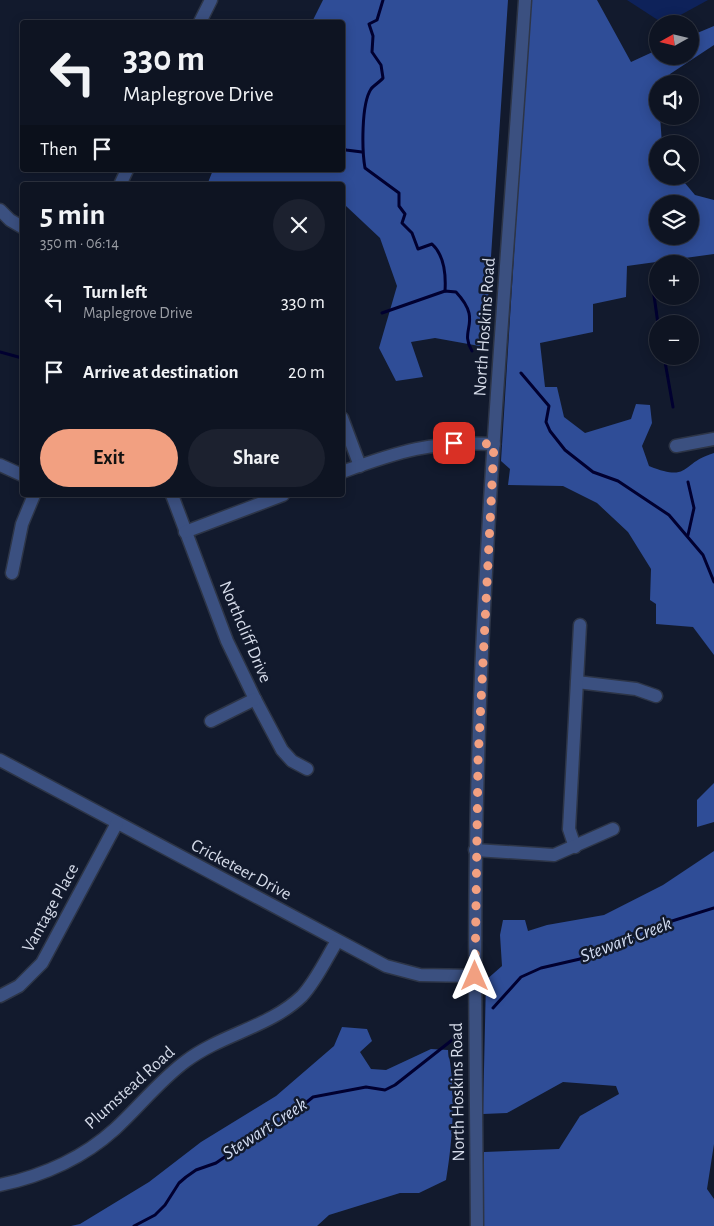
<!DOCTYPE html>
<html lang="en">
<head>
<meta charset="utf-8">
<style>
  :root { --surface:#0e1422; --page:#1c212f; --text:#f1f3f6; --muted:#9b9ea5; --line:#2e3340; --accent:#f2a081 }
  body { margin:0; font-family:"Alegreya Sans",sans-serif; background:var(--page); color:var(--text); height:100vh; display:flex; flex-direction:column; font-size:19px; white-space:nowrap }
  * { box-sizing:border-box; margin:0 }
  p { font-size:16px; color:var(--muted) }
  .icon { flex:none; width:28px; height:28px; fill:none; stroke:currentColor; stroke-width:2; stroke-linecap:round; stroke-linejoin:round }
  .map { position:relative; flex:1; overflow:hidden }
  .side { position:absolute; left:20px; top:182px; width:325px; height:315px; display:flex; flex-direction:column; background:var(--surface); border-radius:5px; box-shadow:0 2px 12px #0003,0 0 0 1px var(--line) }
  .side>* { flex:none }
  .top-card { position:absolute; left:20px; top:20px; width:325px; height:152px; border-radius:5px; box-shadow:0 2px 12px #0003,0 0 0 1px var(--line); background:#0e1422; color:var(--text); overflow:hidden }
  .needle { width:32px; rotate:262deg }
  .tools { position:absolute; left:649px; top:15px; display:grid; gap:10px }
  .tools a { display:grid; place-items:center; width:50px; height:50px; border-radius:50%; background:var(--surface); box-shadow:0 2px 12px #0003,0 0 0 1px var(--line); font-size:25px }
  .pin { position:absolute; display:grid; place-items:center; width:42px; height:42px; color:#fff; margin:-21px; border-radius:10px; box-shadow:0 2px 8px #0006 }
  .me { position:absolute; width:55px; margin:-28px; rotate:0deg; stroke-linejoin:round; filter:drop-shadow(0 0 4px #0008) }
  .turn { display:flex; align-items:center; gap:18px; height:105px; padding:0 20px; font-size:22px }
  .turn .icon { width:65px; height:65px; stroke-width:2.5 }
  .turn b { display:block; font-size:35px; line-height:42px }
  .then { display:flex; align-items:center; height:48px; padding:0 20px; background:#0003; gap:10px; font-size:19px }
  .round { display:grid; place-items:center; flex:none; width:52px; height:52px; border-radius:26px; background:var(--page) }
  .headline { display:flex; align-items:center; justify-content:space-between; height:85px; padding:0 20px }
  h1 { font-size:30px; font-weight:600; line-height:38px }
  .primary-button { display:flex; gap:10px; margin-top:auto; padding:10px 20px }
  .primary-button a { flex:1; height:58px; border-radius:30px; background:var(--accent); color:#111; font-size:20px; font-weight:600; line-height:58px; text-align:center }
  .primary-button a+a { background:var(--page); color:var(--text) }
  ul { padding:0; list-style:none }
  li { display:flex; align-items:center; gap:15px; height:70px; padding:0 20px }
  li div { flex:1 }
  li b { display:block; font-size:19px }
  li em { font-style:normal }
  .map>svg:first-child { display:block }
  .green { fill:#0e225a }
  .forest { fill:#2f4d97; fill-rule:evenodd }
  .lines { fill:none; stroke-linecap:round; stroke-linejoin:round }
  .stream { stroke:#010030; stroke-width:3 }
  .minor-casing { stroke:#2d3547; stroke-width:15 }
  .minor { stroke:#3b5080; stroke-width:12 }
  .route { stroke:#f2a081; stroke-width:9; stroke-dasharray:0 16.2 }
  .labels { text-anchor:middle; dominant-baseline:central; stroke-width:5; stroke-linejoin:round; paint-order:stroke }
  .street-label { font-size:18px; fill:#d4dae8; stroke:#121a2d }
  .water-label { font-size:19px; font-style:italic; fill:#d2dcf2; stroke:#121a2d }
</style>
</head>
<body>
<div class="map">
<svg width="714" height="1226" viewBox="0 0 714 1226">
  <rect width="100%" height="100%" fill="#121a2d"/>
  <polygon class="green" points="627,0 708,0 664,24"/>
  <g class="forest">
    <polygon points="323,0 508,0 485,347 435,338 411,342 423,377 396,381 379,348 397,286 380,238 346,206 343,206 342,185 207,185 213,170 342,170 342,22 312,22"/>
    <path d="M 530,0 L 597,0 L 631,62 L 657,50 L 658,56 L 690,56 L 690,36 L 714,26 L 714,45 L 670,74 L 666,84 L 658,84 L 658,116 L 660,116 L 662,144 L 658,144 L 658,176 L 679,176 L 695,195 L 714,200 L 714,254 L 627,266 L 626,297 L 593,304 L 593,332 L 540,343 L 545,387 L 557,387 L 564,417 L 585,433 L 631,419 L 636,404 L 650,405 L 652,423 L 642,446 L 649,466 C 691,483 680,463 714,453 L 714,655 L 693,627 L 656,624 L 656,604 L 650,600 L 651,569 L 628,532 L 597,503 L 563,486 L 508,485 L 510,469 L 501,461 ZM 658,204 L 690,204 L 690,236 L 658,236 Z"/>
    <polygon points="714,783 714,822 697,827 697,800"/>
    <polygon points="714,851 714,1144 707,1189 714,1199 714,1226 483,1226 484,1152 559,1149 580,1116 619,1094 616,1086 563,1082 507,1113 483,1114 486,980 502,966 500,935 503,920 525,920 528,931 547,925 604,915 663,885"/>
    <path d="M 342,1027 L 367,1029 L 372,1041 L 360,1052 L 371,1069 L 386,1070 L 431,1049 L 448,1050 C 456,1091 453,1138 446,1180 L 419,1193 L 400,1193 L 329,1215 L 317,1226 L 71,1226 L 80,1224 L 149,1182 L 201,1142 L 276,1096 L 334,1046 Z"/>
  </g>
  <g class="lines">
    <g class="stream">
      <path d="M 383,0 L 377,20 L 369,24 L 373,36 L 372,52 L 381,65 L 383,78 C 380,82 374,85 371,89 C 361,104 362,151 365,168 L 399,193 L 399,206 L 405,214 L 402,223 L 412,233 L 418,249 L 432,244 C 444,255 446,275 445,291"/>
      <polyline points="342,147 346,150 362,152"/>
      <polyline points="653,288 658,324"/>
      <path d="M 382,313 L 445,291 L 456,292 C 484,322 458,329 472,351"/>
      <polyline points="0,352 22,358"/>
      <polyline points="664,356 673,407"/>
      <polyline points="521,373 549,406 546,422 550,431 565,450 593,472 618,481 669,515 703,555 714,582"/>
      <polyline points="688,535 694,508 688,482"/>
      <polyline points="493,1008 521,977 541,968 580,959 599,948 643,930 714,908"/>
      <polyline points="134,1226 155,1215 165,1205 179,1183 186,1177 196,1170 216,1163 248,1141 281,1123 313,1097 366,1087 385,1090 395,1085 461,1033"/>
    </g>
    <g class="minor-casing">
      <g id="minor">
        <polyline points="200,22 211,0"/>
        <polyline points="120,185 127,170"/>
        <polyline points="0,210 10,220 22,227"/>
        <polyline points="342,418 360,466"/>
        <polyline points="676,446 714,439"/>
        <polyline points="0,465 22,475"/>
        <path d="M 342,472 C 400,451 431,441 494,444"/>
        <polyline points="172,495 227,641 255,699 282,750 292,761 307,769"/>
        <polyline points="185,532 283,495"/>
        <polyline points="12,573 22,524 34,495"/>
        <polyline points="577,682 636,689 656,696"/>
        <polyline points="211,721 255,699"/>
        <polyline points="0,760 386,966 420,975 475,976"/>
        <polyline points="575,847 569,829 580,625"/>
        <polyline points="475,850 554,855 613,829"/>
        <polyline points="0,996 19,986 42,963 117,823"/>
        <path d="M 0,1185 C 42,1176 83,1158 115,1129 C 139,1107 160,1080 186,1061 C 222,1034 270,1027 302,996 C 316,981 326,959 337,941"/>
        <path d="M 477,1226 C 476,1072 473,918 478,763 C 485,509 508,254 525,0"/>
      </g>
    </g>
    <use href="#minor" class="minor"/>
  </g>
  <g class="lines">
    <polyline class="route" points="454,443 494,444 478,761 475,976"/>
  </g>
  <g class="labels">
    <g class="street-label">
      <text transform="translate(485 327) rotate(-86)">North Hoskins Road</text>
      <text transform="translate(245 632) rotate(67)">Northcliff Drive</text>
      <text transform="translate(241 870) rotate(28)">Cricketeer Drive</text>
      <text transform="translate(51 908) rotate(-61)">Vantage Place</text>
      <text transform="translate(130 1088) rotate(-42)">Plumstead Road</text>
      <text transform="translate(458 1092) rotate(-91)">North Hoskins Road</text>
    </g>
    <g class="water-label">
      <text transform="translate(626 940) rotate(-21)">Stewart Creek</text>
      <text transform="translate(265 1129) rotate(-33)">Stewart Creek</text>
    </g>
  </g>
</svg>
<div class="tools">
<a><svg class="needle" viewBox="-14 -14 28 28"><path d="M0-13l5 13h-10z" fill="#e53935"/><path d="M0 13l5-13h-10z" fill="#9b9ea5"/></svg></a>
<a><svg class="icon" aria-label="sound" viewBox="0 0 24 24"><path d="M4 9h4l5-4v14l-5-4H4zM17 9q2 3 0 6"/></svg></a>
<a><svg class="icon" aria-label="search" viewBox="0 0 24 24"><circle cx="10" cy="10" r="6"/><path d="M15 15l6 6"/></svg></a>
<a><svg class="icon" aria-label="layers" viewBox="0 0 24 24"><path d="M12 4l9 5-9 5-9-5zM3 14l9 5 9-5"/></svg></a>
<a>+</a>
<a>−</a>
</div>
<div class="pin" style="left:454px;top:443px;background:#d93025"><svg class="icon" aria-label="arrive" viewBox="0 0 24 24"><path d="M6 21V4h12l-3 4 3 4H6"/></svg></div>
<svg class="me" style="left:475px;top:976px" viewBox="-20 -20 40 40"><path d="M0-17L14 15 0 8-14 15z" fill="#f2a081" stroke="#fff" stroke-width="4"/></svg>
<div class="top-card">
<div class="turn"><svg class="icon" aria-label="left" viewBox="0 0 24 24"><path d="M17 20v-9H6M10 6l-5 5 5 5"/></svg><div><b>330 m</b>Maplegrove Drive</div></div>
<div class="then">Then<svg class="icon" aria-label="arrive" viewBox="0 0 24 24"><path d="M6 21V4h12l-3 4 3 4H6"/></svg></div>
</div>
<section class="side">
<div class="headline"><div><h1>5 min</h1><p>350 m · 06:14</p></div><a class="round"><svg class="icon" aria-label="close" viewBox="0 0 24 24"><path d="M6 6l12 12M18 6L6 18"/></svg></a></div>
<ul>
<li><svg class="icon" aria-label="left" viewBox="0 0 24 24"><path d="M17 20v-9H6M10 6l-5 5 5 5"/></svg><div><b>Turn left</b><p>Maplegrove Drive</p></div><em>330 m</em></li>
<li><svg class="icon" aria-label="arrive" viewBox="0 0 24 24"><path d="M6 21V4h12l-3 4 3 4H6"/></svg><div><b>Arrive at destination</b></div><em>20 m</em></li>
</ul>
<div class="primary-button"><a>Exit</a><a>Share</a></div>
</section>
</div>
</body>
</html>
